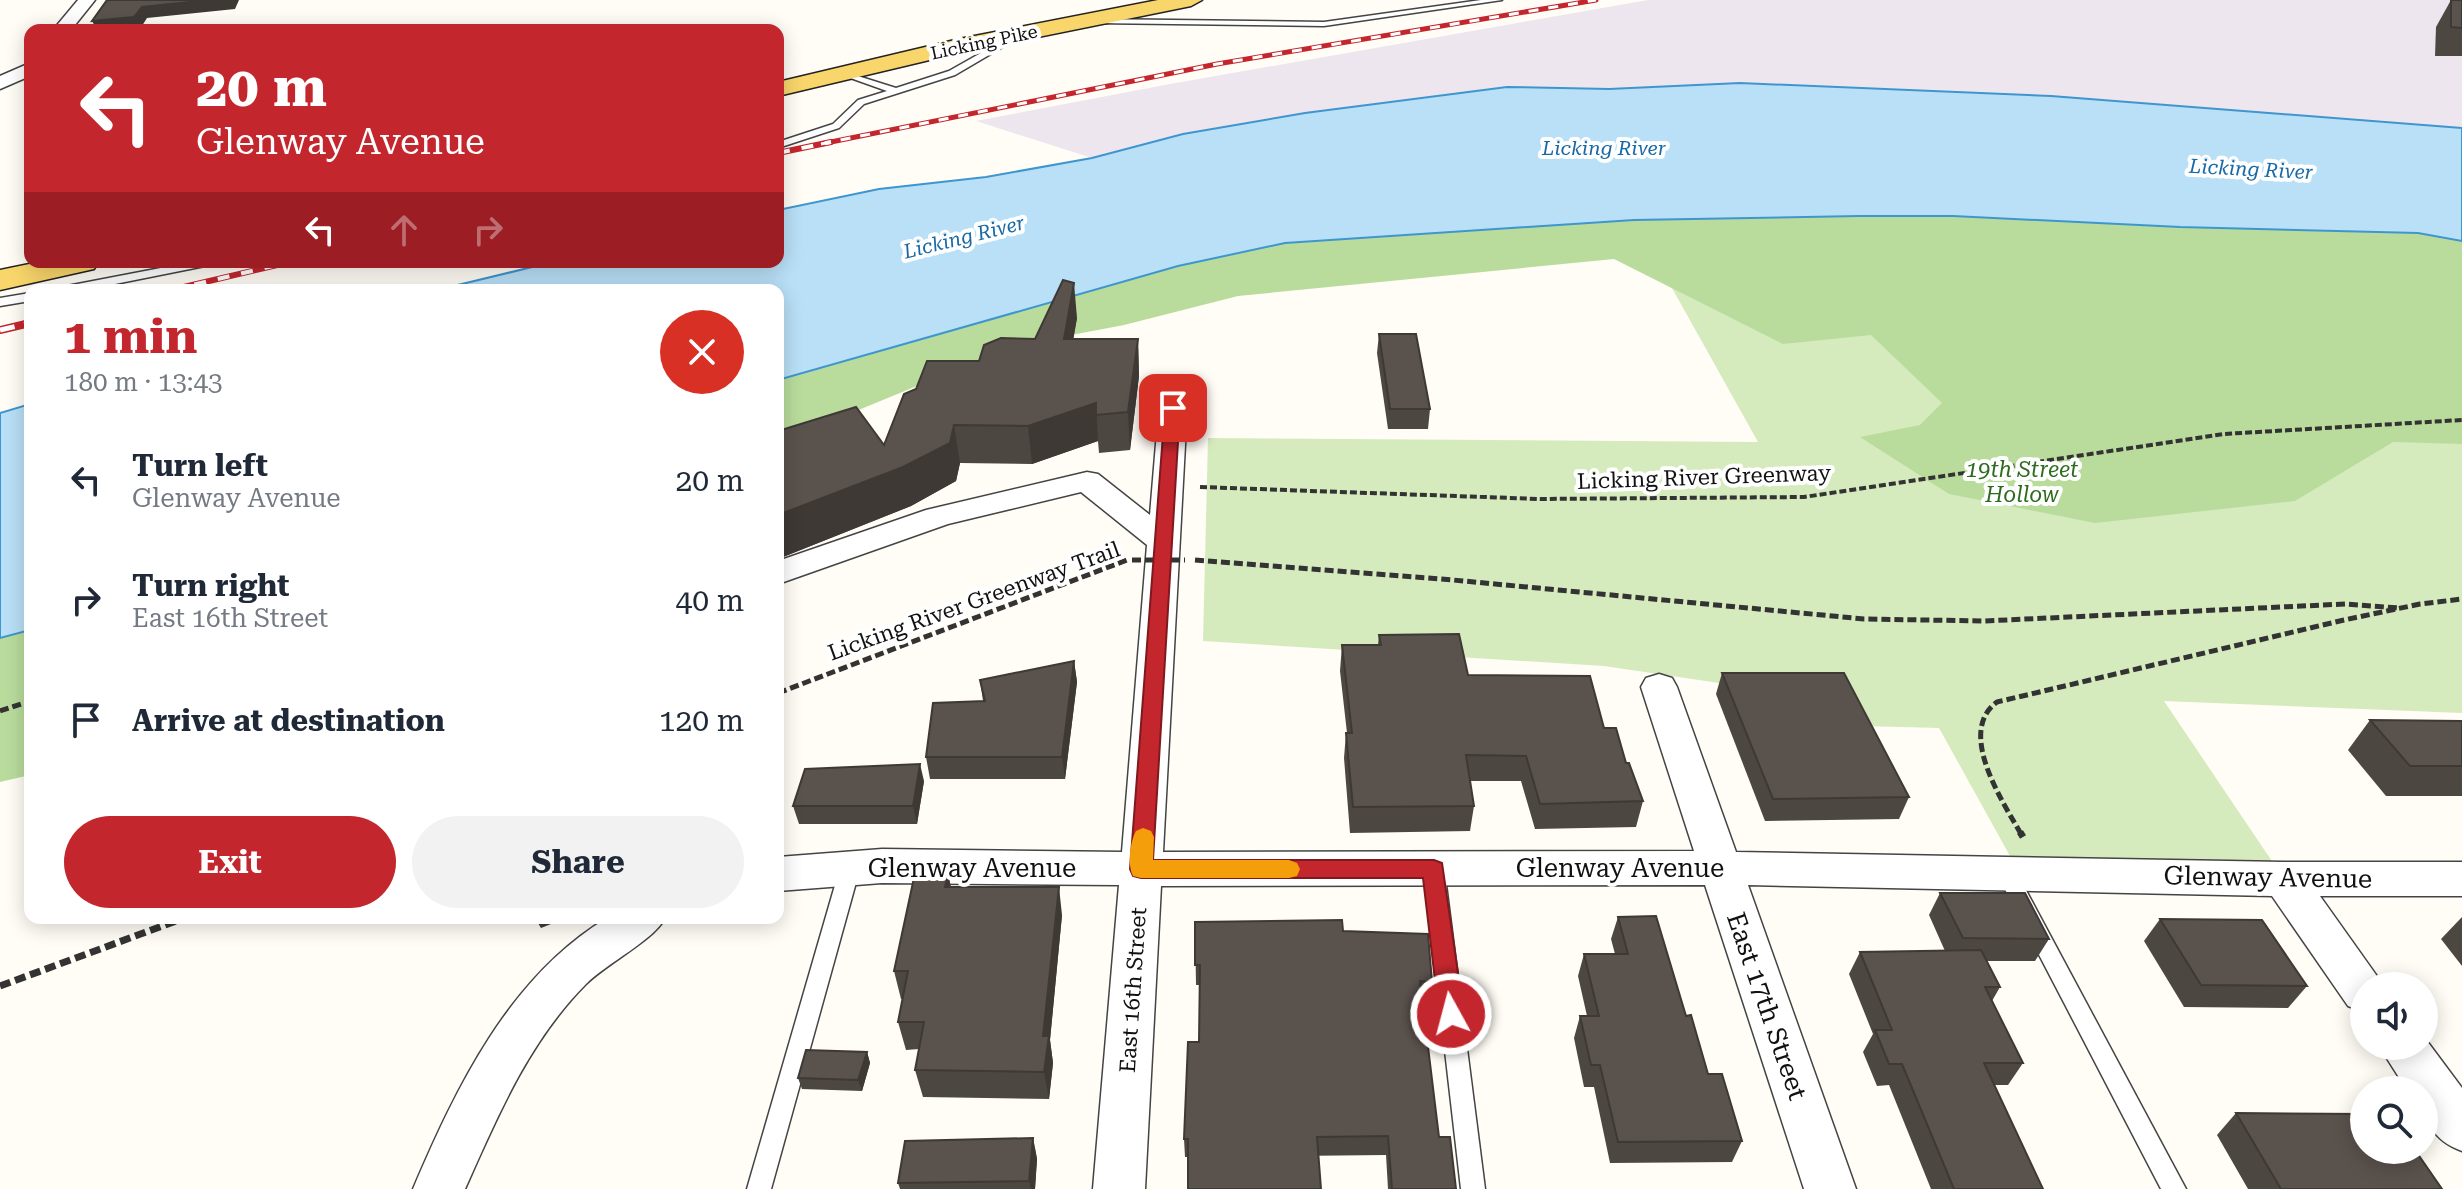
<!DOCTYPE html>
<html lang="en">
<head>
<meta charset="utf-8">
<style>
  :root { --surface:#fff; --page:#f2f2f3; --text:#1f2937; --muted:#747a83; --accent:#c4262e }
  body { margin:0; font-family:"Roboto Serif",serif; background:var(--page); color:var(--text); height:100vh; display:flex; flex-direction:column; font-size:30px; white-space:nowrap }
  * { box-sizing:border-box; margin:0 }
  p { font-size:26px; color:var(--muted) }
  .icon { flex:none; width:44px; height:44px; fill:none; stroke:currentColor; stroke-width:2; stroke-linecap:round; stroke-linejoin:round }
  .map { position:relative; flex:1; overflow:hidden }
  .panel { position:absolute; left:24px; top:284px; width:760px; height:640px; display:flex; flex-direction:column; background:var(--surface); border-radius:16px; box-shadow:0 4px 20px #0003 }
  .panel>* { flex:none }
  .top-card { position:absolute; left:24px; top:24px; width:760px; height:244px; border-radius:16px; box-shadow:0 4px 20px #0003; background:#c4262e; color:#fff; overflow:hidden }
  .controls { position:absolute; left:2350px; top:972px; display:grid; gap:16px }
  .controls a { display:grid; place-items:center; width:88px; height:88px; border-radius:50%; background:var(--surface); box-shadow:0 4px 20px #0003; font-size:40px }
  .pin { position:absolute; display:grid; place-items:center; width:68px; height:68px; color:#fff; margin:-34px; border-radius:16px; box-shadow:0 4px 12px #0006 }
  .me { position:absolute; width:88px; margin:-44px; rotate:353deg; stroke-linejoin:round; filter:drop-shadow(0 0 6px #0008) }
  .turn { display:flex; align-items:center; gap:28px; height:168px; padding:0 40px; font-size:36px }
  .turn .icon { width:104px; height:104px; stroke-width:2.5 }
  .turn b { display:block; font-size:56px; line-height:68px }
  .lanes { display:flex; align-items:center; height:76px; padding:0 40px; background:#0003; justify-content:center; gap:40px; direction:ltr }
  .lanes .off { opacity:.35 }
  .round { display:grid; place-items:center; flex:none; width:84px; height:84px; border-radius:42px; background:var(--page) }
  .overview { display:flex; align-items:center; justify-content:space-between; height:136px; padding:0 40px }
  h1 { font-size:48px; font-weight:700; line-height:60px; color:var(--accent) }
  .action { display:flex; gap:16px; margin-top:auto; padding:16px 40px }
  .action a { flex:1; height:92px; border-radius:48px; background:var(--accent); color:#fff; font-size:32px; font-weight:700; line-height:92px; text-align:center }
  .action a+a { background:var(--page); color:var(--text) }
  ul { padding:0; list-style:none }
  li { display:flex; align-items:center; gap:24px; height:120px; padding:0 40px }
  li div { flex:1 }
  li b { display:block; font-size:30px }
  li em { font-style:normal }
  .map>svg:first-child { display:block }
  .industrial { fill:#eee6ef }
  .green { fill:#d5ebbd }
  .forest { fill:#b9dc9c }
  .water { fill:#b9e0f7; stroke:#3f96cf; stroke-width:2 }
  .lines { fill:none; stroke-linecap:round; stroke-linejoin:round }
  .service-casing { stroke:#444; stroke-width:3 }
  .minor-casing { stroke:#444; stroke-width:3 }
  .primary-casing { stroke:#222; stroke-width:3 }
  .path-far2 { stroke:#333; stroke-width:4; stroke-dasharray:7 3; stroke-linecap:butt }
  .path-far1 { stroke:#333; stroke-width:5; stroke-dasharray:9 4; stroke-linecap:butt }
  .path { stroke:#333; stroke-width:7; stroke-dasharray:11 5; stroke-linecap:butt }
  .service { fill:#fff; fill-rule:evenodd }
  .minor { fill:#fff; fill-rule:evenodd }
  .primary { fill:#f9d66b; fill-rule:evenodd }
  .rail-far2-casing { stroke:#c4262e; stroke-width:5 }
  .rail-far1-casing { stroke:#c4262e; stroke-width:6 }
  .rail-casing { stroke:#c4262e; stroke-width:8 }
  .rail-far2 { stroke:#fff; stroke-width:3; stroke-dasharray:10; stroke-linecap:butt }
  .rail-far1 { stroke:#fff; stroke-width:4; stroke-dasharray:12; stroke-linecap:butt }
  .rail { stroke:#fff; stroke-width:5; stroke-dasharray:15; stroke-linecap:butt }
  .path-bridge { stroke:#333; stroke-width:5; stroke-dasharray:9 4; stroke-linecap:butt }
  .wall { fill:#4d4742 }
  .shaded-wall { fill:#3f3936 }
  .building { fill:#5a524d; stroke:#3f3936; stroke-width:2 }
  .route { fill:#c4262e; stroke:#7f191e; stroke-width:2 }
  .slow { fill:#f59e0b }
  .labels { text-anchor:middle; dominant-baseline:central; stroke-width:8; stroke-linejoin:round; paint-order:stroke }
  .far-street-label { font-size:18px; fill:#111; stroke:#fff }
  .far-water-label { font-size:20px; font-style:italic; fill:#1768a6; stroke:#fff }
  .park-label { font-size:22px; font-style:italic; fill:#2f6b1f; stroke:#fff }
  .street-label { font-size:22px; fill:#111; stroke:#fff }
  .near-street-label { font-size:26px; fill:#111; stroke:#fff }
</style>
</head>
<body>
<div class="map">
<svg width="2462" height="1189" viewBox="0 0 2462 1189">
  <rect width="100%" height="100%" fill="#fffdf5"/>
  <polygon class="industrial" points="1648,0 2462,0 2462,128 2051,96 1740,83 1609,89 1507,87 1305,113 1183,134 1092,158 976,121 1170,84"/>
  <polygon class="green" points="1634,220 2462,241 2462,713 2164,701 2284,879 2006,872 2010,856 1939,728 1822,725 1808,696 1604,666 1203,641 1208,438 1758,442"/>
  <g class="forest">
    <polygon points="1859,216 1953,216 2418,233 2462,241 2462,444 2393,442 2295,501 2095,523 1949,494 1860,437 1920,425 1942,403 1871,335 1783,344 1614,259 1238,296 1124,325 1014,346 827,423 778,437 778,380 1178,266 1285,243 1634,220"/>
    <polygon points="30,630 30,775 0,782 0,638"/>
  </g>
  <g class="water">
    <polygon points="1740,83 2051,96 2462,128 2462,241 2418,233 2180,227 1953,216 1859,216 1634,220 1285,243 1178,266 778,380 778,290 437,290 553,262 778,262 778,210 879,189 986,177 1092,158 1183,134 1305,113 1507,87 1609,89"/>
    <polygon points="30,404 30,630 0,638 0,413"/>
  </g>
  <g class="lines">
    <g class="service-casing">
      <g id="service">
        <polygon points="1481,0 1502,0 1324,26 1093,23 1089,21 1093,19 1324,22"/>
        <polygon points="1018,32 1025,34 955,75 864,104 839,128 778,148 778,142 833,124 858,100 887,91 842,75 842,71 896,88 949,71"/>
        <polygon points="192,262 216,262 210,265 85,290 61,290 67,286"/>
        <polygon points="30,293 30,301 0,306 0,298"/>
        <polygon points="850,860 857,862 860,868 771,1189 747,1189 840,868 843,862"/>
        <polygon points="1434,861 1441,863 1444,869 1485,1189 1461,1189 1424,869 1427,863"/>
        <polygon points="2006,864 2013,866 2186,1189 2161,1189 1996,872 1999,866"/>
      </g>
    </g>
    <g class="minor-casing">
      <g id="minor">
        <polygon points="78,0 95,0 71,30 53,30"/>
        <polygon points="30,63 30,76 0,89 0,76"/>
        <polygon points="1173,399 1183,402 1187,408 1163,852 1694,851 1641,687 1646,678 1659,674 1672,678 1677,687 1736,852 2284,862 2462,862 2462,896 2320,896 2384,986 2364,986 2364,1012 2348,1006 2272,896 1748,885 1856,1189 1804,1189 1705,885 1161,886 1145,1189 1093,1189 1119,885 882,883 778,891 778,857 882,849 1122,852 1147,545 1081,492 948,524 778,584 778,561 926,510 1087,472 1098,474 1150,515 1159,408 1163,402"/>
        <path d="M 607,918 L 665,918 C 654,940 607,963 586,984 C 529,1041 497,1117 465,1189 L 413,1189 C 456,1088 509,977 607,918 Z"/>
        <path d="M 2424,1037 L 2462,1088 L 2462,1151 C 2432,1140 2424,1121 2424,1090 L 2407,1090 L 2379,1046 L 2424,1046 Z"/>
      </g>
    </g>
    <g class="primary-casing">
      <g id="primary">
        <polygon points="1158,0 1202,0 1191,6 959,53 778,96 778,82 959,39"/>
        <polygon points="39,262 99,262 94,269 0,290 0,270"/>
      </g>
    </g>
    <polyline class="path-far2" points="1200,487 1540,499 1804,497 2224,434 2462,420"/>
    <g class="path-far1">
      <polyline points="1195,560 1453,580 1864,619 1984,621 2345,604 2399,608"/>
      <polyline points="778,693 1127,560"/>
      <polyline points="0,711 30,701"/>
      <path d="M 2021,834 C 2003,802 1956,732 1997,702 L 2344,620 L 2420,604 L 2462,599"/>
    </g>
    <g class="path">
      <polyline points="2020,832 2023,837"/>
      <polyline points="0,986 184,918"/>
    </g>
    <use href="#service" class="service"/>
    <use href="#minor" class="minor"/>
    <use href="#primary" class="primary"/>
    <g class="rail-far2-casing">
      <polyline id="rail-far2" points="821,144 1217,64 1596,0"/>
    </g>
    <g class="rail-far1-casing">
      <g id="rail-far1">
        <polyline points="778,153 831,142"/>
        <polyline points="171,290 290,262"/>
        <polyline points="24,324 30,323"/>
      </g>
    </g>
    <g class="rail-casing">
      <polyline id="rail" points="0,330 30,323"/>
    </g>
    <use href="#rail-far2" class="rail-far2"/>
    <use href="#rail-far1" class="rail-far1"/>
    <use href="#rail" class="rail"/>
    <polyline class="path-bridge" points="1132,560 1185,560"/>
  </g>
  <g class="wall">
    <polygon points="2451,0 2462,0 2462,56 2435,56 2436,27"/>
    <polygon points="1077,318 1073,339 1138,339 1139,376 1130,450 1099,453 1098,441 1032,464 960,463 956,481 911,506 778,559 778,431 884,445 979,361 1035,339"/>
    <polygon points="1379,334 1430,409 1428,429 1388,429 1377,353"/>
    <polygon points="1379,635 1468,675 1604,728 1626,763 1643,801 1636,827 1535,829 1521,781 1470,781 1474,806 1470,831 1350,833 1344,758 1346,733 1347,733 1340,671 1342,645 1378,645"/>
    <polygon points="1074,661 1077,682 1065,779 930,779 926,757 983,701 980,680"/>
    <polygon points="1722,673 1909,797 1899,819 1765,821 1716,694"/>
    <polygon points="2370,720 2462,721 2462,796 2386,796 2348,750"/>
    <polygon points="924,781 917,824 799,824 793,806"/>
    <polygon points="948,873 951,887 1062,915 1050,1040 1053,1063 1049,1099 923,1097 915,1070 919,1049 906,1050 898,1022 903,999 901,999 894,971"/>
    <polygon points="1940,893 2049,939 2035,961 1987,961 2000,987 1992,1001 2023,1063 2008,1085 1994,1085 2043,1189 1931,1189 1889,1085 1877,1086 1863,1052 1873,1034 1849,974 1860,952 1945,951 1929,915"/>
    <polygon points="1618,917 1686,1016 1708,1074 1742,1141 1732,1162 1610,1163 1594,1087 1584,1087 1574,1038 1580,1016 1587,1016 1578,976 1584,954 1615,954 1611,939"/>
    <polygon points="2462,917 2462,966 2441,939"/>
    <polygon points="2160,919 2307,986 2288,1008 2184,1007 2144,941"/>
    <polygon points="1195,922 1343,931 1432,982 1429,1001 1422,1001 1439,1137 1456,1189 1388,1189 1386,1155 1185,1157 1184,1139 1199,1042 1200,985 1196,985"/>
    <polygon points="867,1052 870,1063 862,1091 802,1089 798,1078"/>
    <polygon points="2236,1113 2442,1189 2248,1189 2217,1135"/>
    <polygon points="1033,1138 1037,1159 1035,1189 900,1189 898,1183"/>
  </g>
  <g class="shaded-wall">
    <polygon points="209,0 239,0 235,9 147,18 140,29 97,30 92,21 142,7"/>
    <polygon points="1074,283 1077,318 1067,376 1064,339"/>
    <polygon points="1138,339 1139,376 1130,450 1128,412"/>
    <polygon points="1096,403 1098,441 1032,464 1028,426"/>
    <polygon points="954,425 960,463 956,481 911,506 778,559 778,515"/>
    <polygon points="1074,661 1077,682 1065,779 1062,757"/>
    <polygon points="920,764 924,781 917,824 913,806"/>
    <polygon points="948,873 953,900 945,887"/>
    <polygon points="1059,887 1062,915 1050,1040 1053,1063 1049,1099 1044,1072 1043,1036"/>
    <polygon points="535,918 566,918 541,928"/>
    <polygon points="867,1052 870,1063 862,1091 858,1080"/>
    <polygon points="1033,1138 1037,1159 1035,1189 1031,1189 1029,1181"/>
  </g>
  <g class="building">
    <polygon points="107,0 209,0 142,7 134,17 92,21"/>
    <polygon points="2451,0 2462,0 2462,28 2451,27"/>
    <polygon points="1063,280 1074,283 1064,339 1138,339 1128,412 1096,415 1096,403 1028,426 954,425 950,443 903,467 778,515 778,431 856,407 884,445 904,394 916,389 927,361 979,361 984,345 1001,338 1035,339"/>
    <polygon points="1379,334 1416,334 1430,409 1390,409"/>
    <polygon points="1459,634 1468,675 1590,676 1604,728 1616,728 1626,763 1629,763 1643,801 1540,804 1526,756 1466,755 1474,806 1353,807 1346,733 1352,733 1342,645 1381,645 1379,635"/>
    <polygon points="1074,661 1062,757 926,757 933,703 985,701 980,680"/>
    <polygon points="1722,673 1844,673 1909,797 1773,799"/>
    <polygon points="2370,720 2462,721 2462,766 2410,766"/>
    <polygon points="920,764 913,806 793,806 805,769"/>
    <polygon points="915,873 948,873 945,887 1059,887 1043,1036 1049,1036 1044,1072 915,1070 924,1022 898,1022 908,971 894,971"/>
    <polygon points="1940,893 2025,893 2049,939 1963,938"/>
    <polygon points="1656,916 1686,1016 1691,1015 1708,1074 1722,1074 1742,1141 1618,1142 1600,1065 1591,1065 1580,1016 1599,1016 1584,954 1628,954 1618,917"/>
    <polygon points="2160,919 2262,920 2307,986 2201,985"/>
    <polygon points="1342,920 1343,931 1428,934 1432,982 1420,981 1439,1137 1450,1137 1456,1189 1392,1189 1388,1136 1317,1137 1321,1189 1188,1189 1188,1139 1184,1139 1188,1042 1199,1042 1200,965 1195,965 1195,922"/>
    <polygon points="1981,950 2000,987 1985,987 2023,1063 1984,1063 2043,1189 1954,1189 1902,1064 1889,1064 1875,1030 1892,1030 1860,952"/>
    <polygon points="806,1050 867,1052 858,1080 798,1078"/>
    <polygon points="2236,1113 2364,1114 2364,1150 2415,1150 2442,1189 2281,1189"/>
    <polygon points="1033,1138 1029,1181 898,1183 905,1141"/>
  </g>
  <polygon class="route" points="1173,403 1180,408 1153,860 1434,860 1442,863 1464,1014 1460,1022 1451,1025 1443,1022 1439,1014 1423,878 1141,878 1133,876 1130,869 1165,408"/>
  <path class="slow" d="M 1143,828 L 1151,831 L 1154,837 L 1153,860 L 1289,860 L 1297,863 L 1300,869 L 1297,876 L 1289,878 L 1141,878 L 1133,876 C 1127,865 1130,842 1136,831 Z"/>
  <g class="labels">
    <g class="far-street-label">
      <text transform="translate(984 42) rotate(-12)">Licking Pike</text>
    </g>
    <g class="far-water-label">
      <text x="1604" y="148">Licking River</text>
      <text transform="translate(2251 169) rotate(3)">Licking River</text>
      <text transform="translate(964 237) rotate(-14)">Licking River</text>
    </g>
    <g class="park-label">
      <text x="2022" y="469">19th Street<tspan x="2022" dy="25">Hollow</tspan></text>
    </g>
    <g class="street-label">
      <text transform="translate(1704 477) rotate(-2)">Licking River Greenway</text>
      <text transform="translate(974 601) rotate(-20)">Licking River Greenway Trail</text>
      <text transform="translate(1133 990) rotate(-86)">East 16th Street</text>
    </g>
    <g class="near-street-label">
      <text x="972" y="868">Glenway Avenue</text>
      <text x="1620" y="868">Glenway Avenue</text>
      <text transform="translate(2268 877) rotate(1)">Glenway Avenue</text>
      <text transform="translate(1767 1006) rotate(71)">East 17th Street</text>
    </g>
  </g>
</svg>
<div class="controls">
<a><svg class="icon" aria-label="sound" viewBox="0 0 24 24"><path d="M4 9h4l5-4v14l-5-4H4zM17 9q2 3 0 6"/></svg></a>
<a><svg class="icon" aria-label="search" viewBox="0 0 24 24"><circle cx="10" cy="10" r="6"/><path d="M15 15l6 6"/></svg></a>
</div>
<div class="pin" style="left:1173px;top:408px;background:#d93025"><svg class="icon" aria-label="arrive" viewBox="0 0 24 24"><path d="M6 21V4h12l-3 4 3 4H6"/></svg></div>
<svg class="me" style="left:1451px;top:1014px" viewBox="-20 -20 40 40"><circle r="17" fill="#c4262e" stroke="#fff" stroke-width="3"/><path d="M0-11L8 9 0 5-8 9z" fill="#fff"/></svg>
<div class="top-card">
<div class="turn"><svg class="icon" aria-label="left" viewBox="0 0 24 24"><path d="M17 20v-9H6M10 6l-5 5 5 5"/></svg><div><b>20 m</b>Glenway Avenue</div></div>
<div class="lanes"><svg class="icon" aria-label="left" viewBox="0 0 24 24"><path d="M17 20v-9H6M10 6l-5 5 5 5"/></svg><svg class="icon off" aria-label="ahead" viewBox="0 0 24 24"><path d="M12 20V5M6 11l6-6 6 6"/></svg><svg class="icon off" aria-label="right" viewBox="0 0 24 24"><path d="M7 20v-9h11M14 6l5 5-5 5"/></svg></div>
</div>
<section class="panel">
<div class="overview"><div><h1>1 min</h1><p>180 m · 13:43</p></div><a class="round" style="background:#d93025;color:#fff"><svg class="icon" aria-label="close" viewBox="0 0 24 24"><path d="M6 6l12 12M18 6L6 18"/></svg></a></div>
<ul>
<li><svg class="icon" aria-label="left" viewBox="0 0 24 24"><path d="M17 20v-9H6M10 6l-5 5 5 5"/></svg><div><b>Turn left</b><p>Glenway Avenue</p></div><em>20 m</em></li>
<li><svg class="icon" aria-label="right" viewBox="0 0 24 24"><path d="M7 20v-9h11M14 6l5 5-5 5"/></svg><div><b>Turn right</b><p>East 16th Street</p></div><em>40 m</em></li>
<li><svg class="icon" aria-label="arrive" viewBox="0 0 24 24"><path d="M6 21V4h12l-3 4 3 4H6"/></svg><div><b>Arrive at destination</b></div><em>120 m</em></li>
</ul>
<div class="action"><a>Exit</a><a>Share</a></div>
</section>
</div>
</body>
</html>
